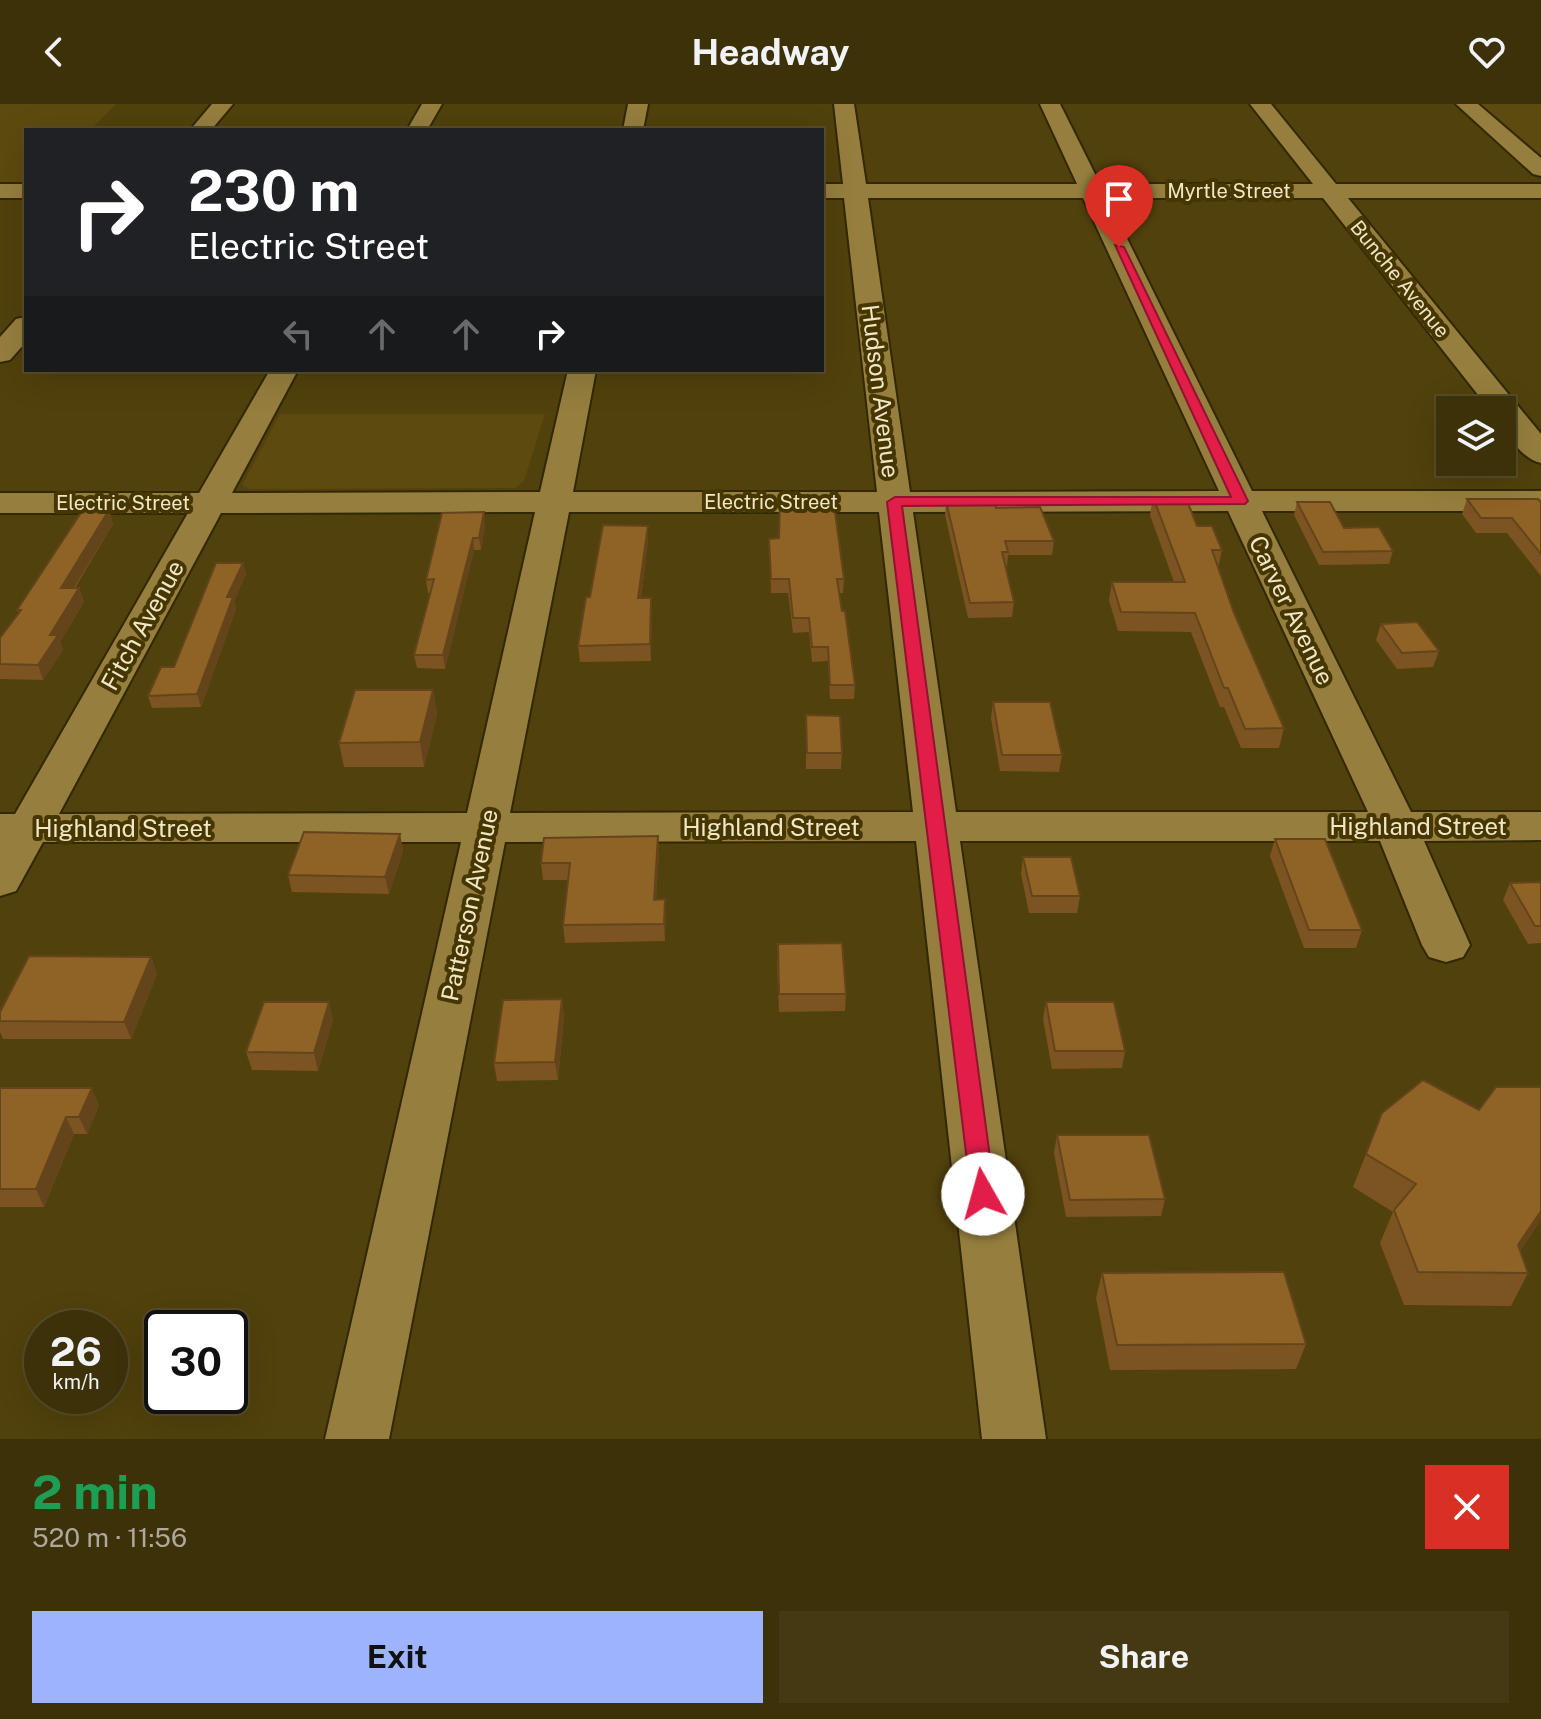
<!DOCTYPE html>
<html lang="en">
<head>
<meta charset="utf-8">
<style>
  :root { --surface:#3d3109; --page:#443912; --text:#f1f3f6; --muted:#ada99c; --line:#564c2a; --accent:#9db4fd }
  body { margin:0; font-family:"Public Sans",sans-serif; background:var(--page); color:var(--text); height:100vh; display:flex; flex-direction:column; font-size:30px; white-space:nowrap }
  * { box-sizing:border-box; margin:0 }
  p { font-size:26px; color:var(--muted) }
  .icon { flex:none; width:44px; height:44px; fill:none; stroke:currentColor; stroke-width:2; stroke-linecap:round; stroke-linejoin:round }
  .map { position:relative; height:1335px; overflow:hidden }
  .panel { display:flex; flex-direction:column; background:var(--surface); flex:1 }
  .panel>* { flex:none }
  .banner { position:absolute; left:24px; top:24px; width:800px; height:244px; border-radius:0px; box-shadow:0 8px 32px #0002,0 0 0 2px var(--line); background:#202124; color:#fff; overflow:hidden }
  .fabs { position:absolute; left:1436px; top:292px; display:grid; gap:16px }
  .fabs a { display:grid; place-items:center; width:80px; height:80px; border-radius:0px; background:var(--surface); box-shadow:0 8px 32px #0002,0 0 0 2px var(--line); font-size:40px }
  .speed { position:absolute; left:24px; top:1206px; display:flex; gap:16px; font-size:40px; font-weight:700; text-align:center }
  .speed>* { display:grid; place-content:center; width:104px; height:104px; border-radius:50%; background:var(--surface); box-shadow:0 8px 32px #0002,0 0 0 2px var(--line); line-height:1 }
  .speed small { font-size:20px; font-weight:400 }
  .speed .limit { border:4px solid #111; border-radius:12px; background:#fff; color:#111 }
  .pin { position:absolute; display:grid; place-items:center; width:68px; height:68px; color:#fff; margin:-82px -34px; border-radius:50% 50% 50% 0; rotate:-45deg; box-shadow:0 0 8px #0007 }
  .pin .icon { rotate:45deg }
  .me { position:absolute; width:88px; margin:-44px; rotate:353deg; stroke-linejoin:round; filter:drop-shadow(0 0 6px #0008) }
  .turn { display:flex; align-items:center; gap:28px; height:168px; padding:0 32px; font-size:36px }
  .turn .icon { width:104px; height:104px; stroke-width:2.5 }
  .turn b { display:block; font-size:56px; line-height:68px }
  .lanes { display:flex; align-items:center; height:76px; padding:0 32px; background:#0003; justify-content:center; gap:40px; direction:ltr }
  .lanes .off { opacity:.35 }
  .round { display:grid; place-items:center; flex:none; width:84px; height:84px; border-radius:0px; background:var(--page) }
  .headline { display:flex; align-items:center; justify-content:space-between; height:136px; padding:0 32px }
  h1 { font-size:48px; font-weight:700; line-height:60px; color:#1e9e55 }
  .cta { display:flex; gap:16px; margin-top:auto; padding:16px 32px }
  .cta a { flex:1; height:92px; border-radius:0px; background:var(--accent); color:#111; font-size:32px; font-weight:700; line-height:92px; text-align:center }
  .cta a+a { background:var(--page); color:var(--text) }
  header { display:flex; justify-content:space-between; align-items:center; height:104px; padding:0 32px; background:var(--surface); font-size:36px; font-weight:700 }
  .map>svg:first-child { display:block }
  .built { fill:#5d4a0e }
  .lines { fill:none; stroke-linecap:round; stroke-linejoin:round }
  .minor-casing { stroke:#332804; stroke-width:4 }
  .minor { fill:#957e3e; fill-rule:evenodd }
  .wall { fill:#7b5421 }
  .shaded-wall { fill:#64451b }
  .building { fill:#8f6226; stroke:#64451b; stroke-width:2 }
  .route { fill:#e11d48; stroke:#92132f; stroke-width:2 }
  .labels { text-anchor:middle; dominant-baseline:central; stroke-width:8; stroke-linejoin:round; paint-order:stroke }
  .far-street-label { font-size:20px; fill:#f1e6c5; stroke:#463600 }
  .street-label { font-size:24px; fill:#f1e6c5; stroke:#463600 }
</style>
</head>
<body>
<header><svg class="icon" aria-label="back" viewBox="0 0 24 24"><path d="M15 5l-7 7 7 7"/></svg>Headway<svg class="icon" aria-label="heart" viewBox="0 0 24 24"><path d="M12 20l-8-8c-3-5 5-10 8-4 3-6 11-1 8 4z"/></svg></header>
<div class="map">
<svg width="1541" height="1335" viewBox="0 0 1541 1335">
  <rect width="100%" height="100%" fill="#51410c"/>
  <g class="built">
    <polygon points="0,0 116,0 90,26 26,26 26,81 0,81"/>
    <polygon points="1468,0 1541,0 1541,64"/>
    <polygon points="280,310 545,310 524,377 515,384 250,385 242,381"/>
  </g>
  <g class="lines">
    <g class="minor-casing">
      <g id="minor">
        <polygon points="212,0 233,0 211,26 190,26"/>
        <polygon points="422,0 442,0 427,26 407,26"/>
        <polygon points="628,0 648,0 643,26 623,26"/>
        <path d="M 834,0 L 854,0 L 866,80 L 1077,80 L 1040,0 L 1060,0 L 1100,80 L 1313,80 L 1250,0 L 1271,0 L 1336,80 L 1541,80 L 1541,94 L 1348,94 L 1541,330 L 1541,359 C 1520,354 1502,327 1502,306 L 1490,306 L 1323,94 L 1107,94 L 1252,387 L 1541,387 L 1541,407 L 1262,407 L 1411,708 L 1541,708 L 1541,736 L 1424,737 L 1470,841 L 1463,853 L 1446,858 L 1429,853 L 1422,841 L 1380,737 L 960,737 L 1046,1335 L 982,1335 L 916,737 L 505,738 L 389,1335 L 325,1335 L 461,738 L 43,738 L 16,787 L 0,792 L 0,710 L 15,710 L 188,409 L 0,409 L 0,389 L 199,389 L 270,266 L 298,266 L 232,389 L 540,388 L 568,266 L 596,266 L 573,388 L 877,388 L 844,94 L 822,94 L 822,80 L 843,80 ZM 868,94 L 1083,94 L 1219,387 L 910,388 ZM 1228,407 L 1368,708 L 956,708 L 913,408 ZM 535,408 L 467,709 L 59,710 L 221,409 ZM 569,408 L 879,408 L 913,708 L 510,709 Z"/>
        <polygon points="1456,0 1478,0 1541,54 1541,72 1533,70"/>
        <rect x="0" y="80" width="26" height="14"/>
        <polygon points="26,213 26,238 10,256 0,258 0,233 16,215"/>
      </g>
    </g>
    <use href="#minor" class="minor"/>
  </g>
  <g class="wall">
    <polygon points="1153,393 1197,422 1222,446 1218,464 1234,509 1284,624 1279,644 1241,644 1224,603 1220,603 1191,528 1118,527 1109,496 1112,478 1174,478 1150,411"/>
    <polygon points="1467,395 1541,398 1541,472 1507,429 1476,429 1462,410"/>
    <polygon points="946,397 996,404 1054,437 1052,451 1008,451 1007,462 1006,462 1014,498 1012,513 968,514 945,411"/>
    <polygon points="1297,398 1344,424 1393,447 1389,460 1319,461 1294,411"/>
    <polygon points="109,406 113,420 75,484 79,484 84,498 60,538 63,546 43,576 0,575 0,534 19,509 17,506"/>
    <polygon points="485,421 481,446 474,446 445,565 417,564 414,551 431,489 428,489 426,476"/>
    <polygon points="648,422 648,437 641,494 651,494 651,557 580,558 578,542 590,493"/>
    <polygon points="769,435 844,475 843,489 839,489 855,581 854,595 830,595 828,557 812,558 809,528 793,529 788,489 771,489"/>
    <polygon points="243,459 246,470 234,497 236,505 201,603 152,604 148,592 174,563"/>
    <polygon points="1381,520 1439,547 1433,563 1397,565 1376,536"/>
    <polygon points="433,586 437,610 424,663 344,663 339,639"/>
    <polygon points="993,598 1062,651 1059,668 1000,667 991,614"/>
    <polygon points="806,611 842,649 841,665 806,665"/>
    <polygon points="400,730 403,747 389,790 292,788 288,771"/>
    <polygon points="1275,735 1362,826 1356,844 1304,844 1270,752"/>
    <polygon points="659,749 656,796 665,795 665,837 565,839 563,821 568,776 543,776 541,759"/>
    <polygon points="1023,753 1080,792 1077,809 1029,809 1021,770"/>
    <polygon points="1541,778 1541,839 1528,840 1503,796 1510,779"/>
    <polygon points="151,853 157,870 131,935 3,935 0,928 0,908"/>
    <polygon points="777,857 846,890 845,907 779,908"/>
    <polygon points="562,895 564,913 558,976 497,977 494,959"/>
    <polygon points="1046,898 1125,947 1122,964 1052,965 1043,915"/>
    <polygon points="333,916 318,967 252,966 246,948"/>
    <polygon points="1541,983 1541,1116 1520,1147 1528,1169 1511,1202 1404,1201 1380,1139 1393,1108 1353,1083 1366,1050"/>
    <polygon points="0,984 99,1001 87,1030 74,1030 44,1103 0,1103"/>
    <polygon points="1057,1031 1165,1095 1161,1112 1066,1113 1054,1049"/>
    <polygon points="1102,1169 1306,1240 1296,1265 1110,1266 1096,1194"/>
  </g>
  <g class="shaded-wall">
    <polygon points="109,406 113,420 65,498 61,484"/>
    <polygon points="484,408 485,421 481,446 479,434"/>
    <polygon points="648,422 648,437 639,509 638,494"/>
    <polygon points="473,434 474,446 445,565 443,551"/>
    <polygon points="243,459 246,470 234,497 236,505 201,603 197,590 227,493"/>
    <polygon points="79,484 84,498 60,538 63,546 43,576 38,561 50,531"/>
    <polygon points="651,494 652,509 651,557 650,540"/>
    <polygon points="433,586 437,610 424,663 420,638"/>
    <polygon points="400,730 403,747 389,790 385,773"/>
    <polygon points="658,732 659,749 655,813 654,796"/>
    <polygon points="665,795 666,813 665,837 664,820"/>
    <polygon points="151,853 157,870 131,935 124,918"/>
    <polygon points="562,895 564,913 558,976 555,958"/>
    <polygon points="329,898 333,916 318,967 314,949"/>
    <polygon points="92,984 99,1001 87,1030 79,1013"/>
    <polygon points="66,1013 74,1030 44,1103 36,1085"/>
    <polygon points="1541,1107 1541,1116 1505,1169 1518,1141"/>
  </g>
  <g class="building">
    <polygon points="1153,393 1186,394 1197,422 1212,422 1222,446 1212,446 1234,509 1284,624 1245,625 1228,584 1224,584 1195,509 1121,508 1112,478 1185,478"/>
    <polygon points="1467,395 1538,395 1541,398 1541,450 1512,414 1481,414"/>
    <polygon points="946,397 994,397 996,404 1040,403 1054,437 1005,437 1008,448 1002,448 1014,498 970,499"/>
    <polygon points="88,398 96,398 109,406 61,484 79,484 50,531 58,531 38,561 0,560 0,534 21,506 17,506"/>
    <polygon points="1297,398 1330,398 1344,424 1379,423 1393,447 1323,448"/>
    <polygon points="780,399 834,400 844,475 837,475 842,507 845,507 855,581 830,581 828,543 812,543 809,514 793,514 789,475 771,475 769,435 779,434"/>
    <polygon points="484,408 479,434 473,434 443,551 414,551 434,475 426,476 442,409"/>
    <polygon points="603,421 648,422 638,494 651,494 650,540 578,542 586,493 590,493"/>
    <polygon points="216,459 243,459 227,493 233,493 197,590 148,592 161,563 174,563"/>
    <polygon points="1417,518 1439,547 1402,549 1381,520"/>
    <polygon points="355,586 433,586 420,638 339,639"/>
    <polygon points="993,598 1050,598 1062,651 1002,651"/>
    <polygon points="806,611 840,612 842,649 807,649"/>
    <polygon points="304,728 400,730 385,773 288,771"/>
    <polygon points="658,732 654,796 665,795 664,820 563,821 570,759 541,759 544,734"/>
    <polygon points="1275,735 1325,735 1362,826 1309,826"/>
    <polygon points="1023,753 1071,753 1080,792 1032,792"/>
    <polygon points="1541,778 1541,822 1535,822 1510,779"/>
    <polygon points="842,839 846,890 779,890 778,840"/>
    <polygon points="29,852 151,853 124,918 0,917 0,908"/>
    <polygon points="562,895 555,958 494,959 503,896"/>
    <polygon points="264,898 329,898 314,949 246,948"/>
    <polygon points="1046,898 1114,898 1125,947 1055,947"/>
    <polygon points="1423,976 1479,1006 1496,983 1541,983 1541,1107 1518,1141 1528,1169 1418,1168 1394,1106 1416,1080 1366,1050 1382,1009"/>
    <polygon points="0,984 92,984 79,1013 66,1013 36,1085 0,1085"/>
    <polygon points="1057,1031 1149,1031 1165,1095 1070,1096"/>
    <polygon points="1284,1168 1306,1240 1117,1241 1102,1169"/>
  </g>
  <polygon class="route" points="1115,141 1124,143 1248,397 1245,400 902,402 995,1090 992,1097 983,1100 975,1097 971,1090 887,398 895,393 1231,393"/>
  <g class="labels">
    <g class="far-street-label">
      <text x="1229" y="87">Myrtle Street</text>
      <text transform="translate(1400 175) rotate(51)">Bunche Avenue</text>
      <text x="771" y="398">Electric Street</text>
      <text x="123" y="399">Electric Street</text>
    </g>
    <g class="street-label">
      <text transform="translate(881 287) rotate(83)">Hudson Avenue</text>
      <text transform="translate(1292 506) rotate(64)">Carver Avenue</text>
      <text transform="translate(142 521) rotate(-61)">Fitch Avenue</text>
      <text x="1418" y="722">Highland Street</text>
      <text x="771" y="723">Highland Street</text>
      <text x="123" y="724">Highland Street</text>
      <text transform="translate(469 801) rotate(-78)">Patterson Avenue</text>
    </g>
  </g>
</svg>
<div class="fabs">
<a><svg class="icon" aria-label="layers" viewBox="0 0 24 24"><path d="M12 4l9 5-9 5-9-5zM3 14l9 5 9-5"/></svg></a>
</div>
<div class="speed"><div>26<small>km/h</small></div><div class="limit">30</div></div>
<div class="pin" style="left:1119px;top:143px;background:#d93025"><svg class="icon" aria-label="arrive" viewBox="0 0 24 24"><path d="M6 21V4h12l-3 4 3 4H6"/></svg></div>
<svg class="me" style="left:983px;top:1090px" viewBox="-20 -20 40 40"><circle r="19" fill="#fff"/><path d="M0-13L10 11 0 6-10 11z" fill="#e11d48"/></svg>
<div class="banner">
<div class="turn"><svg class="icon" aria-label="right" viewBox="0 0 24 24"><path d="M7 20v-9h11M14 6l5 5-5 5"/></svg><div><b>230 m</b>Electric Street</div></div>
<div class="lanes"><svg class="icon off" aria-label="left" viewBox="0 0 24 24"><path d="M17 20v-9H6M10 6l-5 5 5 5"/></svg><svg class="icon off" aria-label="ahead" viewBox="0 0 24 24"><path d="M12 20V5M6 11l6-6 6 6"/></svg><svg class="icon off" aria-label="ahead" viewBox="0 0 24 24"><path d="M12 20V5M6 11l6-6 6 6"/></svg><svg class="icon" aria-label="right" viewBox="0 0 24 24"><path d="M7 20v-9h11M14 6l5 5-5 5"/></svg></div>
</div>
</div>
<section class="panel">
<div class="headline"><div><h1>2 min</h1><p>520 m · 11:56</p></div><a class="round" style="background:#d93025;color:#fff"><svg class="icon" aria-label="close" viewBox="0 0 24 24"><path d="M6 6l12 12M18 6L6 18"/></svg></a></div>
<div class="cta"><a>Exit</a><a>Share</a></div>
</section>
</body>
</html>
